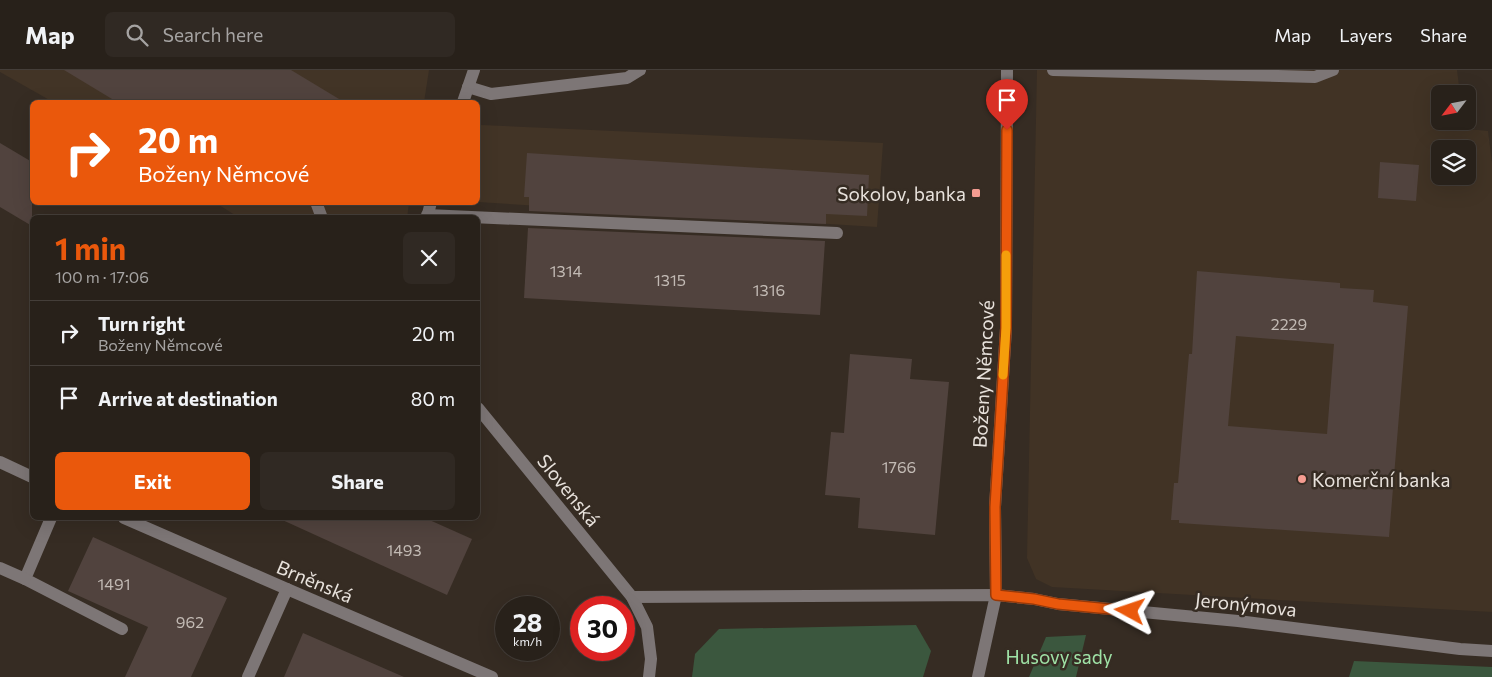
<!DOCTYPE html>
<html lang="en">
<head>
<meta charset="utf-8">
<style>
  :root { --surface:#28211a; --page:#302923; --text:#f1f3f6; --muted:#a5a3a2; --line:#443e39; --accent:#ea580c }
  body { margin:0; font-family:Commissioner,sans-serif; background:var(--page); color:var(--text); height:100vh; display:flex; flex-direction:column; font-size:19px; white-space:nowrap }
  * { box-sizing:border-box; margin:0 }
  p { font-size:16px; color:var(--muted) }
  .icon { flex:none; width:28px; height:28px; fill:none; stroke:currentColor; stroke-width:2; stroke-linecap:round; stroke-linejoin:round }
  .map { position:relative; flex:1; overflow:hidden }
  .drawer { position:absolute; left:30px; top:145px; width:450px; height:305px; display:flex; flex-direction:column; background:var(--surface); border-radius:8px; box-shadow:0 5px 20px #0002,0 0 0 1px var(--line) }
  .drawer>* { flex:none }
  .hud { position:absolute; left:30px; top:30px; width:450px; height:105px; border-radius:8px; box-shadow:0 5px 20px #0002,0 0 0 1px var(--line); background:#ea580c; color:#fff; overflow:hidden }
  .needle { width:32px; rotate:238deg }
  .tools { position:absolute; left:1431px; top:15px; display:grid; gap:10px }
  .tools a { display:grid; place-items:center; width:45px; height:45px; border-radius:8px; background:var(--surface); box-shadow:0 5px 20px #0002,0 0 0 1px var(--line); font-size:25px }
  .speed { position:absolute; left:495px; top:526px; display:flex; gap:10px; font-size:25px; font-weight:700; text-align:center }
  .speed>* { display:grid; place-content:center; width:65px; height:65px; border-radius:50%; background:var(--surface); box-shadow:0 5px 20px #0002,0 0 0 1px var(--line); line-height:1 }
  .speed small { font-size:12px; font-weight:400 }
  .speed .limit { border:8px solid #d22; background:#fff; color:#111 }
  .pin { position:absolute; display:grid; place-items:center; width:42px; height:42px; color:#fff; margin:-51px -21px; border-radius:50% 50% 50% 0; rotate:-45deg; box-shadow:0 0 5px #0007 }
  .pin .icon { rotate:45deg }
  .me { position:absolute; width:55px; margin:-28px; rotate:275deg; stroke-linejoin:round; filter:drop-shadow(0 0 4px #0008) }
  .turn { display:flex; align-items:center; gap:18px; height:105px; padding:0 25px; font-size:22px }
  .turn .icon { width:65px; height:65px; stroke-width:2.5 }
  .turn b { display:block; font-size:35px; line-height:42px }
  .round { display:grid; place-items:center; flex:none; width:52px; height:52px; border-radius:8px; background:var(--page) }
  .headline { display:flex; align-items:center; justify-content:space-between; height:85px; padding:0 25px }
  h1 { font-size:30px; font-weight:700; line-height:38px; color:var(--accent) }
  .cta { display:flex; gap:10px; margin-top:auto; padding:10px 25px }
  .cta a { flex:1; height:58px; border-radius:8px; background:var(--accent); color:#fff; font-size:20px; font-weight:700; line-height:58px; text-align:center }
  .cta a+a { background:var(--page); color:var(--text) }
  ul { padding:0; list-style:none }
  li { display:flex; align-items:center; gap:15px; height:65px; padding:0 25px; border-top:1px solid var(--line) }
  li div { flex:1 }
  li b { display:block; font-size:19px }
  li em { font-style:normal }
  header { display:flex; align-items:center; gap:30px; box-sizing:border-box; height:70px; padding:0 25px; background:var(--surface); border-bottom:1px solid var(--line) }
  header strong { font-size:24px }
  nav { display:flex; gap:28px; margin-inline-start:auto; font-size:18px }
  .search { width:350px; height:45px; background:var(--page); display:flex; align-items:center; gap:12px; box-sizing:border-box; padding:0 18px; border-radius:8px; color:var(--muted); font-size:19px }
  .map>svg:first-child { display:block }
  .commercial { fill:#413325; fill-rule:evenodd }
  .built { fill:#423426 }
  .green { fill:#3b573e }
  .building { fill:#51433e; fill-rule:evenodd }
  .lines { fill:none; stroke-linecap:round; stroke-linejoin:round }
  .minor { stroke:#7d7676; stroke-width:12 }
  .route-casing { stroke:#983908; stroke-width:12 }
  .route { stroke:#ea580c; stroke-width:9 }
  .slow { stroke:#f59e0b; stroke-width:9 }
  .poi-dot { fill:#f59c91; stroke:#362c23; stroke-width:2 }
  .labels { text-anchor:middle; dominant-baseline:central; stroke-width:5; stroke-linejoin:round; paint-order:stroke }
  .number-label { font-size:16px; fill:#c2bab4 }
  .poi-label { font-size:19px; fill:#e8e2dc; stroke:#362c23; text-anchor:end }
  .street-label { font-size:19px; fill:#e8e2dc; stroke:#362c23 }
  .park-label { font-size:19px; fill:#9fe2a6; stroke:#362c23 }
</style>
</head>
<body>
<header>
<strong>Map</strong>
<div class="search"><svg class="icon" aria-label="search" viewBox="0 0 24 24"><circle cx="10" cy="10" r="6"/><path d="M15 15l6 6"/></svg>Search here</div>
<nav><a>Map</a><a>Layers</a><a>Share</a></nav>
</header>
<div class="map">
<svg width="1492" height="607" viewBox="0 0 1492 607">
  <rect width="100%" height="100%" fill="#362c23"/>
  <path class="commercial" d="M 1037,0 L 1457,0 L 1460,24 L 1440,24 L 1440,51 L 1465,51 L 1466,59 L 1488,61 L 1492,93 L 1492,542 L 1052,517 L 1036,509 L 1027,488 ZM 1440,79 L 1468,79 L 1468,106 L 1440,106 Z"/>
  <g class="built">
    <polygon points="0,0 429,0 424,32 53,32 0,2"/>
    <polygon points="481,55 883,73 877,157 478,132"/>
    <polygon points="216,133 409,133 407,148 238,147"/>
  </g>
  <g class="green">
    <polygon points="916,555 931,581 923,607 692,607 695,584 719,559"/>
    <polygon points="1086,565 1076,607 1029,607 1046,567"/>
    <polygon points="1354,591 1492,597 1492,607 1349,607"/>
  </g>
  <g class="building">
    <polygon points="64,0 291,0 344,32 117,32"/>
    <polygon points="0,73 32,92 32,156 0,137"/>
    <polygon points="527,83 869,105 867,146 826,144 826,154 529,141 529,127 524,127"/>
    <polygon points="1380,92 1419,95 1416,131 1378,128"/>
    <polygon points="528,158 825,171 820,245 524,228"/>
    <path d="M 1197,201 L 1340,213 L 1340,218 L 1374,220 L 1373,232 L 1408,236 L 1389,467 L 1179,453 L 1179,450 L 1171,450 L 1174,413 L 1178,413 L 1189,284 L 1192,284 ZM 1236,266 L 1334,274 L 1327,364 L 1228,356 Z"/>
    <polygon points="850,284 912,289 910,309 949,312 935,465 858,458 860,428 825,425 831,362 844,363"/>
    <polygon points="278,448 425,448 472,469 447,525"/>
    <polygon points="93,467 227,528 191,607 125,607 148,557 68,521"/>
    <polygon points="303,563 404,607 284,607"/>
  </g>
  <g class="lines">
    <g class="minor">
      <polyline points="1053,0 1315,7 1333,0"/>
      <polyline points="468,17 491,24 627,8 640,0"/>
      <polyline points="463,32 474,0"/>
      <polyline points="316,132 322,148"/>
      <polyline points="427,145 837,163"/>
      <polyline points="427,148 431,132"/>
      <polyline points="478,338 632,527 647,557 651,589 649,607"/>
      <polyline points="0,392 32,407"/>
      <polyline points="51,448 25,509 122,559"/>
      <polyline points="124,448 287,519 492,607"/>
      <polyline points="0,498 25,509"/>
      <polyline points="632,527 996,525 1034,529 1058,534 1238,551 1460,579 1492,581"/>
      <polyline points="248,607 287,519"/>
      <polyline points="978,607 996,525 995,437 1006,258 1007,0"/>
    </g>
  </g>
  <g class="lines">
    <g class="route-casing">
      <polyline id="route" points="1007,60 1006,258 995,437 996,525 1034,529 1058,534 1130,541"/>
    </g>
    <use href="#route" class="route"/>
    <polyline class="slow" points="1003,305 1006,258 1006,185"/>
  </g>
  <g class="poi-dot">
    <rect x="971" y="118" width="10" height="10" rx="2.5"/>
    <circle cx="1302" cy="409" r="5"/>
  </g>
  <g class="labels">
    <g class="number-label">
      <text x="566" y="200">1314</text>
      <text x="670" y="209">1315</text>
      <text x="769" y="219">1316</text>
      <text x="1289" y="253">2229</text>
      <text x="899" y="396">1766</text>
      <text x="404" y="479">1493</text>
      <text x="114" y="513">1491</text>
      <text x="190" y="551">962</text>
    </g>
    <g class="poi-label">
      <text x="966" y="123">Sokolov, banka</text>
      <text x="1312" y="409" text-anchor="start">Komerční banka</text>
    </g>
    <g class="street-label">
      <text transform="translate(983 304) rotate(-87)">Boženy Němcové</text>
      <text transform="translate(569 420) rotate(51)">Slovenská</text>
      <text transform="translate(315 511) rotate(23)">Brněnská</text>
      <text transform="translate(1246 534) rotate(6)">Jeronýmova</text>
    </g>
    <g class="park-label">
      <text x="1059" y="586">Husovy sady</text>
    </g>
  </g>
</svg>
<div class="tools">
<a><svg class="needle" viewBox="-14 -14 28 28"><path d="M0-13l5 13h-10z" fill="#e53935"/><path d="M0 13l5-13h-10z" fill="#a5a3a2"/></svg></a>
<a><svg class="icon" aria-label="layers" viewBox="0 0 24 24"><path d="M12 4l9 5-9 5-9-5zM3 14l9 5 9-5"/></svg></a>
</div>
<div class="speed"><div>28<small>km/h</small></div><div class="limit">30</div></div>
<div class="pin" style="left:1007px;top:60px;background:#d93025"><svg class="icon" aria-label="arrive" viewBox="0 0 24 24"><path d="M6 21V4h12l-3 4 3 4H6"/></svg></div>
<svg class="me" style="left:1130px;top:541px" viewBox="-20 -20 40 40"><path d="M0-17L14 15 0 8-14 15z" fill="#ea580c" stroke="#fff" stroke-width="4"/></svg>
<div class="hud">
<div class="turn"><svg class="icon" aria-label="right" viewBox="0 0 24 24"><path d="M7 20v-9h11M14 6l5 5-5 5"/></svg><div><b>20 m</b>Boženy Němcové</div></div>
</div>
<section class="drawer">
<div class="headline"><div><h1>1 min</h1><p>100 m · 17:06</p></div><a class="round"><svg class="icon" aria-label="close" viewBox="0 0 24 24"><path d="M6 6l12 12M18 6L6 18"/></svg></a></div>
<ul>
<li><svg class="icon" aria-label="right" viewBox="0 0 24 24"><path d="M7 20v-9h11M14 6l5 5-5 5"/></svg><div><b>Turn right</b><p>Boženy Němcové</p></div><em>20 m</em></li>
<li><svg class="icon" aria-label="arrive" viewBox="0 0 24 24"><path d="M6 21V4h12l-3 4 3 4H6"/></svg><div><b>Arrive at destination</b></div><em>80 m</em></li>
</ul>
<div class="cta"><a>Exit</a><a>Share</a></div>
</section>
</div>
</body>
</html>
